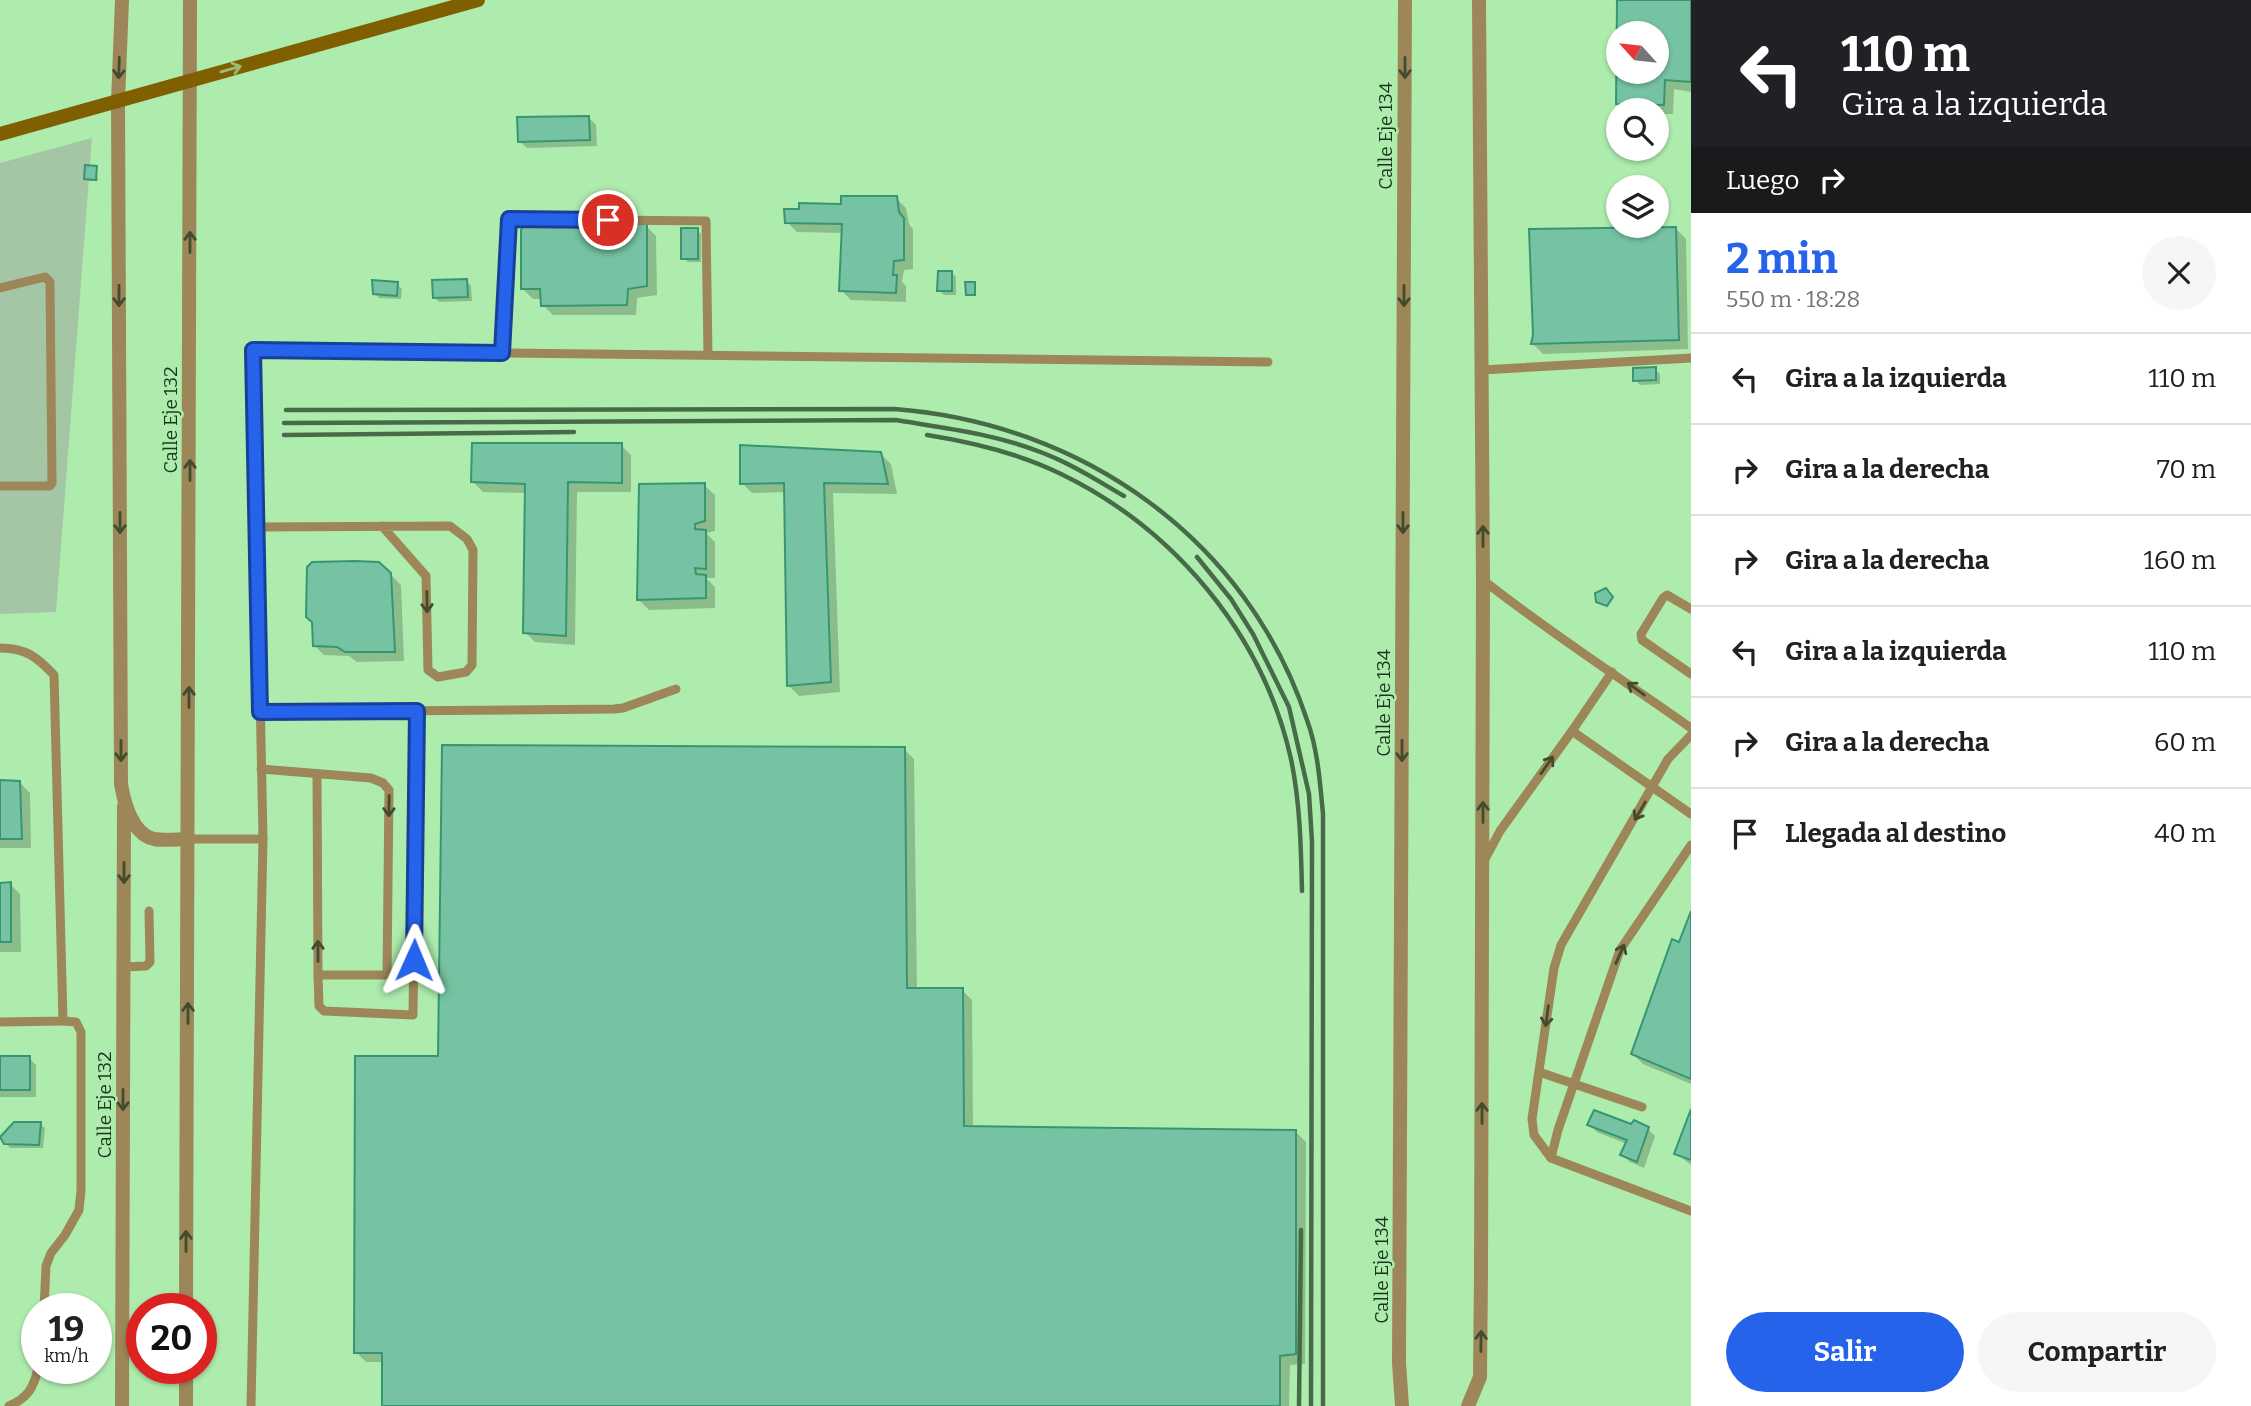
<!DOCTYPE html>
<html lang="es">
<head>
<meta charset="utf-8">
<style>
  :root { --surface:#fff; --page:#f6f6f6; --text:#202124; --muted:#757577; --line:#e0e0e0; --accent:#2563eb }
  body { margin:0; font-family:Bitter,serif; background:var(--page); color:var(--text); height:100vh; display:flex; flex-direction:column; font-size:26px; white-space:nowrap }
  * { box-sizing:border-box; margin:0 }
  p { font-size:23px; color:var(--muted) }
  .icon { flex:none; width:38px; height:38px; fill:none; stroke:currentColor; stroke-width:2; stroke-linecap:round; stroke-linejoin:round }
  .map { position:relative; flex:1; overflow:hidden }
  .side { display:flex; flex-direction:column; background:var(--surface); width:560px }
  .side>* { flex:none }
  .banner { background:#202124; color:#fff; overflow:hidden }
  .needle { width:46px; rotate:297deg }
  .controls { position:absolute; left:1606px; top:21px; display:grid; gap:14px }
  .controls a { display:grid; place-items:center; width:63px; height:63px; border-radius:50%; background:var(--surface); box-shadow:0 2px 5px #0004; font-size:35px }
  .speed { position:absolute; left:21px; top:1293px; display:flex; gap:14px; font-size:35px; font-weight:700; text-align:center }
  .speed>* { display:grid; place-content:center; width:91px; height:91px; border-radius:50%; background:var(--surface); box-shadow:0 2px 5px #0004; line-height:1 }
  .speed small { font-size:18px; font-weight:400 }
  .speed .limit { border:10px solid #d22; background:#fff; color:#111 }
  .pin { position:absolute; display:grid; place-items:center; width:60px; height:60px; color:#fff; margin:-30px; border:4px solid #fff; border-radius:50%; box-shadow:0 2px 7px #0007 }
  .me { position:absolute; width:77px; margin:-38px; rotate:1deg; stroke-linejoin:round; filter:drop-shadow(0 0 5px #0008) }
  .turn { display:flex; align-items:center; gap:24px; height:147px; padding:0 35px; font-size:32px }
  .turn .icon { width:91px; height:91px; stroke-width:2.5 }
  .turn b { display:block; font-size:49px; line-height:60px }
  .then { display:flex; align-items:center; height:66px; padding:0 35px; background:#0003; gap:14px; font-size:26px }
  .round { display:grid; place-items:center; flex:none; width:74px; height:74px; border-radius:37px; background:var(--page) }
  .summary { display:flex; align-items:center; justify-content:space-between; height:119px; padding:0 35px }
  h1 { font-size:42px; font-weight:700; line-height:52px; color:var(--accent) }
  .primary-button { display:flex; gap:14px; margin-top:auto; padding:14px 35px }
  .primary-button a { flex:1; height:80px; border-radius:42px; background:var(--accent); color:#fff; font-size:28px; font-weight:700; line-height:80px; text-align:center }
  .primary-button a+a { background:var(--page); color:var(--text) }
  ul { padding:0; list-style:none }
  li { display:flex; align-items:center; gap:21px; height:91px; padding:0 35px; border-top:2px solid var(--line) }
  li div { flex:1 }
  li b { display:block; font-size:26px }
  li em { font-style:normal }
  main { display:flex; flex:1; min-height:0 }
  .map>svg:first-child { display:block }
  .green { fill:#a4c6a4 }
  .shadow { fill:#0003; fill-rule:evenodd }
  .building { fill:#75c3a2; stroke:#379672; stroke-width:2; fill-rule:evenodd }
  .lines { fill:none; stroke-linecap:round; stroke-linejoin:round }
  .lane { stroke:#9d8759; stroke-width:9 }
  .street { stroke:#9d8759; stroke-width:14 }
  .secondary { stroke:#7f5f00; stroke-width:14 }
  .rail { stroke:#476b48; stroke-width:4.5 }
  .oneway { stroke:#414c2e }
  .oneway2 { stroke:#9ebb71 }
  .route-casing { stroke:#184099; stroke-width:18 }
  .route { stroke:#2563eb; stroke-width:12 }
  .labels { text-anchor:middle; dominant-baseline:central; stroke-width:5; stroke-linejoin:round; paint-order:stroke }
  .street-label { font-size:19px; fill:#1a331b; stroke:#aeecae }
</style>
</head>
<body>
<main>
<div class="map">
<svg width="1691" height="1406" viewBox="0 0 1691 1406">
  <rect width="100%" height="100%" fill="#aeecae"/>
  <polygon class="green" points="92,138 56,612 0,614 0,163"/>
  <g class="shadow">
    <path d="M 1619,0 L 1691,0 L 1691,92 L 1674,89 L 1673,114 L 1657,114 L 1657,110 L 1625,110 L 1618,103 ZM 1619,33 L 1657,33 L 1657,72 L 1619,72 Z"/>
    <polygon points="589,118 596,125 597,146 527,148 519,141"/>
    <polygon points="96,168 98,181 88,181 86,179"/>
    <polygon points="896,198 906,208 909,224 913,229 913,269 904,270 902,282 906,286 906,302 851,300 841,290 844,233 797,232 787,222 842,205"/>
    <polygon points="646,226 656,236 657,295 637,298 636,315 553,315 543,305 543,299 533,299 523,289"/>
    <polygon points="1676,229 1686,239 1688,349 1543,354 1533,344"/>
    <polygon points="697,230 701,234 701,262 688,262 683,258"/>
    <polygon points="952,273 956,277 956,295 944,295 939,290"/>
    <polygon points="467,281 471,286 472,301 439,302 434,297"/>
    <polygon points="397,284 402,289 401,299 379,298 375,293"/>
    <polygon points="1655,369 1660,374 1660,384 1640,385 1635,380"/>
    <polygon points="621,445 631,455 631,492 577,492 575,645 535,642 525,632 526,493 483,492 473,482"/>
    <polygon points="880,453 891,464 897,494 833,493 840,692 799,696 789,686 786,492 752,493 742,483"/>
    <polygon points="704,485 715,495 715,531 706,533 715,542 715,578 706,578 715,587 715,608 649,610 639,600"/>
    <polygon points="390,574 401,585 404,661 357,662 349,656 324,655 314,645"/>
    <polygon points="904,749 914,759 917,990 962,990 972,1000 973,1128 1296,1132 1306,1142 1305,1364 1290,1365 1289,1406 384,1406 383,1362 366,1362 356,1352 440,1057"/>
    <polygon points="0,782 20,783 30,793 31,848 0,848"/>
    <polygon points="0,884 10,884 20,894 21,952 0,952"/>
    <polygon points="1691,916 1691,1084 1643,1064 1633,1054"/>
    <polygon points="0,1058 29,1058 36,1065 36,1097 0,1097"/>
    <polygon points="1691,1114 1691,1165 1677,1154"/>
    <polygon points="40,1124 45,1128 43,1148 10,1148 1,1138"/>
    <polygon points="1589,1125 1648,1129 1655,1136 1644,1168 1630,1162 1622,1154 1627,1144 1597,1132"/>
  </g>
  <g class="building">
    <path d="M 1617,0 L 1691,0 L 1691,82 L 1665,80 L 1664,105 L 1616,104 ZM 1619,33 L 1657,33 L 1657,72 L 1619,72 Z"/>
    <polygon points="589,116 590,140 518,142 517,117"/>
    <polygon points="85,165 97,166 96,180 84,179"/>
    <polygon points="841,196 897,196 899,212 904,218 904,260 894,261 893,275 897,275 896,293 839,291 842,224 785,223 784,209 799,209 799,203 841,204"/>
    <polygon points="524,224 647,224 647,286 628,289 627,305 541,306 540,289 521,289 521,230"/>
    <polygon points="1676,227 1679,340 1531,344 1533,335 1529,229"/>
    <rect x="681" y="228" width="17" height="31"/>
    <polygon points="938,271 952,271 952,291 937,291"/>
    <polygon points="467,279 468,297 433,298 432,280"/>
    <polygon points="372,280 398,282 397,296 373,294"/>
    <polygon points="965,282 975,282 975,295 966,295"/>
    <polygon points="1656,367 1656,380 1633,381 1633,368"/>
    <polygon points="472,443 622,443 622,483 568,482 566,636 523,633 525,484 471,482"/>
    <polygon points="740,445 881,452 888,484 824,483 831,682 787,686 784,483 740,484"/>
    <polygon points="705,483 705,521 695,524 695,529 706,530 706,569 695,568 696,574 706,575 706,598 637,600 639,484"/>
    <polygon points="355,561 379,562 391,573 395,652 345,652 337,647 313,646 312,622 306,617 307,567 312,562"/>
    <polygon points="1606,588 1613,597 1607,606 1596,602 1595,593"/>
    <polygon points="442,745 905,747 907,988 963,988 964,1126 1296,1130 1296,1354 1280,1356 1280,1406 382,1406 382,1353 354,1353 355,1056 438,1056"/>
    <polygon points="0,780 20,781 22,839 0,839"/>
    <polygon points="11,882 11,942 0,942 0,883"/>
    <polygon points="1691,911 1691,1079 1631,1054 1672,939 1679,942"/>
    <rect x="0" y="1056" width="30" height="34"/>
    <polygon points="1691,1109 1691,1160 1674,1154"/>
    <polygon points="1594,1110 1631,1124 1634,1120 1649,1127 1637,1162 1620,1155 1627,1140 1587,1125"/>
    <polygon points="14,1122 41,1122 39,1145 4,1144 0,1137"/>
  </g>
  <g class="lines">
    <g class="lane">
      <polyline points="0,288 45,277 50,282 52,483 50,486 0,486"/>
      <polyline points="502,353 509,219 706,221 708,355"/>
      <polyline points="1482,370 1691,358"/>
      <polyline points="257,527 450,526 467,539 473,550 472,665 466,672 438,677 428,670 426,576 382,526"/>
      <path d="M 1483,580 C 1550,633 1622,679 1691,728"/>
      <polyline points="1691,609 1667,595 1663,598 1641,634 1642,640 1691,674"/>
      <path d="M 0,648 C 26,648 37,657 54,675 L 63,1021 L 0,1022"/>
      <polyline points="260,712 614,709 623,708 676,689"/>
      <polyline points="1572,731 1612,672"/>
      <polyline points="1691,735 1668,759 1561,945 1554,968 1532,1119 1534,1135 1551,1158 1691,1211"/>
      <polyline points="261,769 371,778 383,783 389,790 387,975 318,975 317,774"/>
      <polyline points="189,839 263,839 253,350 1268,362"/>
      <polyline points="1484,861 1500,831 1572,731 1691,814"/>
      <polyline points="124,967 146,966 150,962 149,911"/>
      <polyline points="318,975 319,1006 324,1011 413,1015 417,711"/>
      <polyline points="1539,1072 1642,1107"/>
      <polyline points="1551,1158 1558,1130 1620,950 1691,845"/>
      <polyline points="44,1309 46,1266 51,1253 65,1235 79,1210 81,1190 81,1032 76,1022 63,1021"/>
      <path d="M 9,1406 C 28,1398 34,1387 38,1368"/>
      <polyline points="251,1406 263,839"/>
    </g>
    <g class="street">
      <path d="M 122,0 L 118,102 L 121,784 C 124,802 132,834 154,839 C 165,841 178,839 189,839"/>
      <polyline points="186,1309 190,0"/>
      <polyline points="122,1406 124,806"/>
      <polyline points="186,1406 186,1368"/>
      <polyline points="1402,1406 1399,1363 1405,0"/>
      <polyline points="1468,1406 1480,1377 1481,1273 1483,580 1479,0"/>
    </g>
    <polyline class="secondary" points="0,134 478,0"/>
    <g class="rail">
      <path d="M 286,410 L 894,409 C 1081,423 1247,538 1307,720 C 1318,750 1320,783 1323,814 L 1323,1406"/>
      <path d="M 284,423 L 896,420 C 945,428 996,434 1043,453 C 1072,464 1098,481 1124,496"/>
      <polyline points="284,435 574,432"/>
      <path d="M 927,435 C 971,442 1018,453 1059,473 C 1174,528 1263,634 1291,759 C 1300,802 1301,847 1302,891"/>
      <polyline points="1197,557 1231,599 1253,634 1289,707 1309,794 1312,842 1311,1406"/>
      <polyline points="1299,1406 1301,1230"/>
    </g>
  </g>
  <defs><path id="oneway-shaft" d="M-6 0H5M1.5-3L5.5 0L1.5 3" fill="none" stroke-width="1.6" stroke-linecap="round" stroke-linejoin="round" transform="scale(1.75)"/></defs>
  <g class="oneway">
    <use href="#oneway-shaft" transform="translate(119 68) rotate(92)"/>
    <use href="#oneway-shaft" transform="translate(1405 68) rotate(90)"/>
    <use href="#oneway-shaft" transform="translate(190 242) rotate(-90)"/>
    <use href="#oneway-shaft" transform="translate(119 296) rotate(90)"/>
    <use href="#oneway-shaft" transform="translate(1404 296) rotate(90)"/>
    <use href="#oneway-shaft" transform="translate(190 470) rotate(-90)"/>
    <use href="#oneway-shaft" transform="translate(120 523) rotate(90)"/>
    <use href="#oneway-shaft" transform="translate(1403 523) rotate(90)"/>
    <use href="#oneway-shaft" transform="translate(1483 536) rotate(-90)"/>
    <use href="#oneway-shaft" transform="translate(427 602) rotate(89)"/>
    <use href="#oneway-shaft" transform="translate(1636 689) rotate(-144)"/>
    <use href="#oneway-shaft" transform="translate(189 697) rotate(-90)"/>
    <use href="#oneway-shaft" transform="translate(121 751) rotate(90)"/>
    <use href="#oneway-shaft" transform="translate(1402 751) rotate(90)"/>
    <use href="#oneway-shaft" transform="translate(1547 765) rotate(-55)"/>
    <use href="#oneway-shaft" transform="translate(389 806) rotate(91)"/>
    <use href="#oneway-shaft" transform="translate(1640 811) rotate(120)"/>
    <use href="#oneway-shaft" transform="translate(1483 812) rotate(-90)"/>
    <use href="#oneway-shaft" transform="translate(124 873) rotate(90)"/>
    <use href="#oneway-shaft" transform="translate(318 951) rotate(-90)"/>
    <use href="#oneway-shaft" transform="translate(1620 954) rotate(-66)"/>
    <use href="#oneway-shaft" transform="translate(188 1013) rotate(-90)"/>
    <use href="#oneway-shaft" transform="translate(1547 1016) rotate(98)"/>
    <use href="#oneway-shaft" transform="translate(123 1100) rotate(90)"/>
    <use href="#oneway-shaft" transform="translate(1482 1113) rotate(-90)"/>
    <use href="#oneway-shaft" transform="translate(186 1241) rotate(-90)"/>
    <use href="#oneway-shaft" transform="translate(1481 1341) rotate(-89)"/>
  </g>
  <use class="oneway2" href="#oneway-shaft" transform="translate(231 69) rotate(-16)"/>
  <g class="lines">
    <g class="route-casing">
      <polyline id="route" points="414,960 417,711 260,712 253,350 502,353 509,219 608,220"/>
    </g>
    <use href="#route" class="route"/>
  </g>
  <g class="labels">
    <g class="street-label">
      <text transform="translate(1385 136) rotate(-90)">Calle Eje 134</text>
      <text transform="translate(170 420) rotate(-90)">Calle Eje 132</text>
      <text transform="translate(1383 703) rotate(-90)">Calle Eje 134</text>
      <text transform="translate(104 1105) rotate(-90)">Calle Eje 132</text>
      <text transform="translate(1381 1270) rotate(-90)">Calle Eje 134</text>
    </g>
  </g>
</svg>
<div class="controls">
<a><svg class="needle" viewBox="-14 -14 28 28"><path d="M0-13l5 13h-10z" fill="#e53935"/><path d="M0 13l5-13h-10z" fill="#757577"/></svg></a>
<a><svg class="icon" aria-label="search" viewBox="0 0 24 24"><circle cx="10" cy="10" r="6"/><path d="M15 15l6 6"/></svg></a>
<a><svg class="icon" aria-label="layers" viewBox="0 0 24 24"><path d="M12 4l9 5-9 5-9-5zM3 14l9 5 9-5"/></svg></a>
</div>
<div class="speed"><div>19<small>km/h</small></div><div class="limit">20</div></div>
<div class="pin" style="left:608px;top:220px;background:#d93025"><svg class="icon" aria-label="arrive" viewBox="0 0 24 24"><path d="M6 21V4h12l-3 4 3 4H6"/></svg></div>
<svg class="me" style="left:414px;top:960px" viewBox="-20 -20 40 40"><path d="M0-17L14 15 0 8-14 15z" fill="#2563eb" stroke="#fff" stroke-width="4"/></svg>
</div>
<section class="side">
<div class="banner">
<div class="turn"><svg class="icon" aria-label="left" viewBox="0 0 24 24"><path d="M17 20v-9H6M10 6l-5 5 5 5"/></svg><div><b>110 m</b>Gira a la izquierda</div></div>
<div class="then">Luego<svg class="icon" aria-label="right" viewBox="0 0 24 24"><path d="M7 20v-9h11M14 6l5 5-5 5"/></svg></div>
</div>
<div class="summary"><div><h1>2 min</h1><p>550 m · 18:28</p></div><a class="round"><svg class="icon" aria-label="close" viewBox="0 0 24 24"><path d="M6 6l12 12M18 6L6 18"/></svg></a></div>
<ul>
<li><svg class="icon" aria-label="left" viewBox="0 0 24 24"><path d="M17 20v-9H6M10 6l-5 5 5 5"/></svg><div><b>Gira a la izquierda</b></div><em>110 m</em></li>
<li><svg class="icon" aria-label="right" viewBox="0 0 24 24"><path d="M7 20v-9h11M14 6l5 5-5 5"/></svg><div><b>Gira a la derecha</b></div><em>70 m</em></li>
<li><svg class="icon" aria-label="right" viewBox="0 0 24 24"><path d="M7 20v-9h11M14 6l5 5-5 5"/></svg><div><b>Gira a la derecha</b></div><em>160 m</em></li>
<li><svg class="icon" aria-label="left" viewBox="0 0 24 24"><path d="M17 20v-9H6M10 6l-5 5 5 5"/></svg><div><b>Gira a la izquierda</b></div><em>110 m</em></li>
<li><svg class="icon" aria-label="right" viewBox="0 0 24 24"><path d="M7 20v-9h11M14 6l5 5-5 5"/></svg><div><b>Gira a la derecha</b></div><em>60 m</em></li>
<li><svg class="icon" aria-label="arrive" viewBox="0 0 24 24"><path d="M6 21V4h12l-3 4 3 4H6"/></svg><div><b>Llegada al destino</b></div><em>40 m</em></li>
</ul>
<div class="primary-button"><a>Salir</a><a>Compartir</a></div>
</section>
</main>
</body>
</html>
